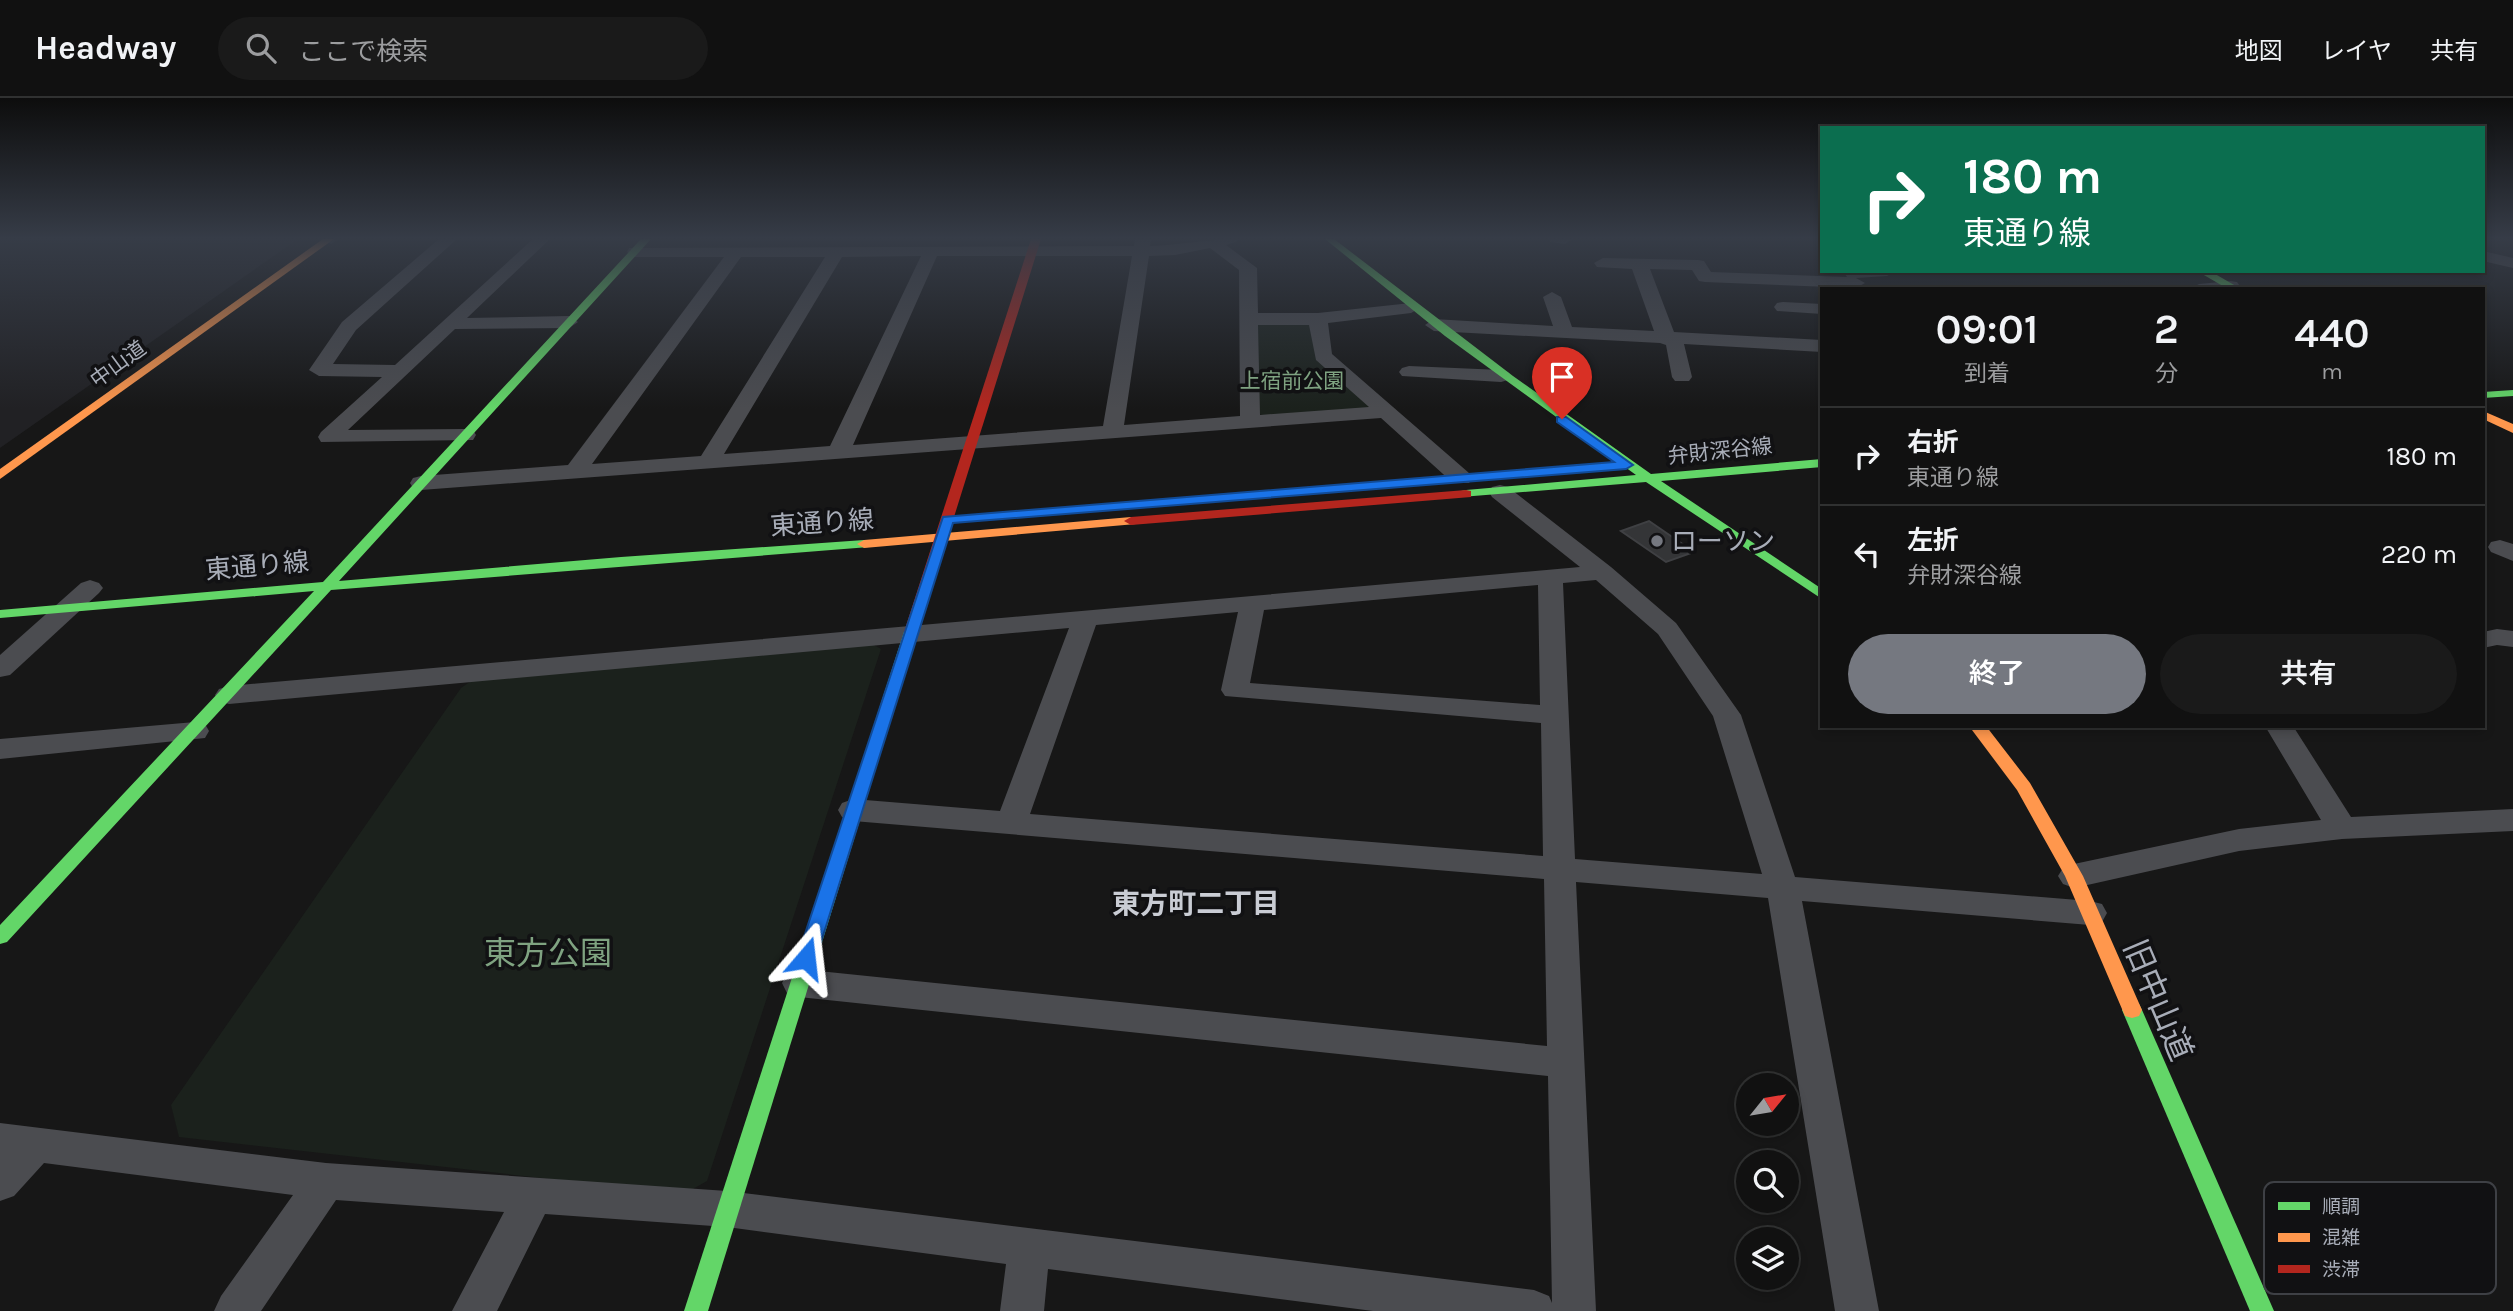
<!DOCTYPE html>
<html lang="ja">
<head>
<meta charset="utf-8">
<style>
  :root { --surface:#111; --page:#1a1a1a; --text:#f1f3f6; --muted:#9c9d9f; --line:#303131; --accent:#757880 }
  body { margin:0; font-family:Karla,"Noto Sans JP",sans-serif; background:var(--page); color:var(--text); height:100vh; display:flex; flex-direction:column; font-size:26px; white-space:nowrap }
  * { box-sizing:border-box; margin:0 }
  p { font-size:23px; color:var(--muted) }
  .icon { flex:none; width:38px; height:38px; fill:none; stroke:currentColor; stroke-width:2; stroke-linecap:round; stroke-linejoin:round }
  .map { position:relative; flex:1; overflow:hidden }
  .drawer { position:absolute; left:1820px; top:189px; width:665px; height:441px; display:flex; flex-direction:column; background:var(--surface); border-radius:0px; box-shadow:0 4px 10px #0003,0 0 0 2px var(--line) }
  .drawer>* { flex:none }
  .banner { position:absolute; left:1820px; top:28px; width:665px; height:147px; border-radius:0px; box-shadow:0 4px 10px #0003,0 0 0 2px var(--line); background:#0b6e4f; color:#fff; overflow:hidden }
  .needle { width:46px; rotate:60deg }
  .buttons { position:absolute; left:1736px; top:975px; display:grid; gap:14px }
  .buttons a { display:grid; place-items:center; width:63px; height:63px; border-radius:50%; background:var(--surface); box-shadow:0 4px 10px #0003,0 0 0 2px var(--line); font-size:35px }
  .pin { position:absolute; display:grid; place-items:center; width:60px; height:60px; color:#fff; margin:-72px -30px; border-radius:50% 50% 50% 0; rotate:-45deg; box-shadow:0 0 7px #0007 }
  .pin .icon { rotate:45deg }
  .me { position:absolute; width:77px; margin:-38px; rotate:17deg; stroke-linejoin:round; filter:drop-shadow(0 0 5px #0008) }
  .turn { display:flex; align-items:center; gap:24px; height:147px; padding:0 28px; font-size:32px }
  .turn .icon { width:91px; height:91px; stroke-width:2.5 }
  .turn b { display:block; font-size:49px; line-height:60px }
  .eta { display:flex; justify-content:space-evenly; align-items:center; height:119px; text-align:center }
  .eta b { font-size:42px; font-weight:600; line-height:49px }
  .button { display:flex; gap:14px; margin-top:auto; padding:14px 28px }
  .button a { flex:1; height:80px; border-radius:42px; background:var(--accent); color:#fff; font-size:28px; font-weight:600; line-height:80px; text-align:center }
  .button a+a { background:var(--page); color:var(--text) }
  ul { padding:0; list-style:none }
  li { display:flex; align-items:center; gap:21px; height:98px; padding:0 28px; border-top:2px solid var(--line) }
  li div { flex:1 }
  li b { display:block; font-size:26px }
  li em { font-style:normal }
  header { display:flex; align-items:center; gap:42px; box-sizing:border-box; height:98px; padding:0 35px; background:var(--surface); border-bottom:2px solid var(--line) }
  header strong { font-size:33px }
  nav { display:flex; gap:38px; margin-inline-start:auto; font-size:24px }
  .search { width:490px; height:63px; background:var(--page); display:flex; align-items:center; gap:18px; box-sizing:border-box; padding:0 24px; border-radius:38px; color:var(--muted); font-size:26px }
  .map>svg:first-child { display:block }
  .built { fill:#212124 }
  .green { fill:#1b211c }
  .building { fill:#343537; stroke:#3f4043; stroke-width:2 }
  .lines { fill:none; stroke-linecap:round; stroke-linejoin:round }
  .street { fill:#4b4c50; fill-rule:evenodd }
  .fast { fill:#63d668; fill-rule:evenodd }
  .slow { fill:#ff974d; fill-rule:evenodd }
  .jam { fill:#b3261e; fill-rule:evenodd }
  .route { fill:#1a73e8; stroke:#114b97; stroke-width:2 }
  .poi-dot { fill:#757880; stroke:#111113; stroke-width:2.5 }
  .labels { text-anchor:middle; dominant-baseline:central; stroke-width:7; stroke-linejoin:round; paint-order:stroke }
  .far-street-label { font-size:21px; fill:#a8adb8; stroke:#111113 }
  .far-park-label { font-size:21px; fill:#7fa381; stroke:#111113 }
  .street-label { font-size:26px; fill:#a8adb8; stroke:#111113 }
  .poi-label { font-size:26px; fill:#a8adb8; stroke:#111113; text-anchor:start }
  .neighbourhood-label { font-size:28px; font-weight:bold; fill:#c9ccd4; stroke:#111113 }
  .near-park-label { font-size:32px; fill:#7fa381; stroke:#111113 }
  .near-street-label { font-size:32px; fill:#a8adb8; stroke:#111113 }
  .key { fill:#111113; stroke:#3e4045; stroke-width:2 }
  .key-label { font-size:19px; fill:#a8adb8 }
</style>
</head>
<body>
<header>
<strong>Headway</strong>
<div class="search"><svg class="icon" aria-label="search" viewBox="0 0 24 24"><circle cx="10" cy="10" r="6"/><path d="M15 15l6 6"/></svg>ここで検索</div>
<nav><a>地図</a><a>レイヤ</a><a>共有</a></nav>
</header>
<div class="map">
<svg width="2513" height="1213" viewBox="0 0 2513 1213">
  <rect width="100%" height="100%" fill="#171717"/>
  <polygon class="built" points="0,141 298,141 0,350"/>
  <g class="green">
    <polygon points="1313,226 1316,258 1372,307 1370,310 1266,318 1259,316 1257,227"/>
    <polygon points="872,546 881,551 707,1083 684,1096 179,1039 171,1007 461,590 474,581"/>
  </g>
  <polygon class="building" points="1649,423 1694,454 1666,464 1621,433"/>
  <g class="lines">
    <g class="street">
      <polygon points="321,141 339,141 331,146"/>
      <polygon points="439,141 457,141 356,232 333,266 395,267 533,141 550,141 467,220 569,218 578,224 569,230 455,231 348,332 465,331 473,332 476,337 473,342 321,344 318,339 321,334 382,279 319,278 309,272 342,224"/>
      <path d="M 1135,141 L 1151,141 L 1150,148 C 1180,147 1208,141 1238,141 L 1236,144 L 1226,147 L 1257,170 L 1258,215 L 1318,215 L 1411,205 L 1417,206 L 1420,210 L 1411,215 L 1328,225 L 1332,256 L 1469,375 L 1472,380 L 1469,385 L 1453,385 L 1381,320 L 421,392 L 413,390 L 410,385 L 413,380 L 421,378 L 568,367 L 724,159 L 635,159 L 627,154 L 629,150 L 1134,148 ZM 1210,150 L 1239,172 L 1240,318 L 1124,327 L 1149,158 L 1175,157 ZM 921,158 L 830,348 L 724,356 L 842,159 ZM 937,158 L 1132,158 L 1103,328 L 853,347 ZM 741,159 L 825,159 L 701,358 L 592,366 ZM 1258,227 L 1309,227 L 1316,262 L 1369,309 L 1260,317 Z"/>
      <polygon points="1548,141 1573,141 1565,146 1550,144"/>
      <polygon points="2483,153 2513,160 2513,170 2483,163"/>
      <polygon points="1603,160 1698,162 1704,163 1711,174 1847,179 1843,173 1895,173 1887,178 1856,180 1865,185 1856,190 1705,184 1699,183 1692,172 1650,171 1674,234 1822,242 1822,254 1684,246 1692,279 1689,283 1675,283 1672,279 1666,247 1660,245 1434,233 1425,227 1434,221 1553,228 1543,199 1552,194 1561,199 1572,229 1654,233 1632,171 1597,169 1594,165"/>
      <polygon points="2231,183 2237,184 2240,188 2238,191 2190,191 2199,186"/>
      <polygon points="1783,204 1822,206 1822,216 1777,213 1774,209 1777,205"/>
      <polygon points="1409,268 1501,272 1508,274 1511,278 1508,282 1501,284 1402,278 1399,274 1402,270"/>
      <path d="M 1500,387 L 1508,389 L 1611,469 L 1676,525 L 1741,617 L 1795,779 L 2090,803 L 2102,806 L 2107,815 L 2102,824 L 2090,827 L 1802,803 L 1879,1213 L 1835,1213 L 1768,800 L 1576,784 L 1596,1213 L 1373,1213 L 1048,1171 L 1044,1213 L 1000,1213 L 1006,1166 L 727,1129 L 545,1116 L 497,1213 L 452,1213 L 504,1114 L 336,1102 L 261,1213 L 214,1213 L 221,1198 L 293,1097 L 44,1065 L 14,1098 L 0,1103 L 0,1025 L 326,1065 L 727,1093 L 1534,1192 L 1549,1198 L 1552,1205 L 1548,978 L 799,899 L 787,895 L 782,885 L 787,875 L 799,871 L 1547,948 L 1544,781 L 853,723 L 842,719 L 838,712 L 842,705 L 853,701 L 1000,713 L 1069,530 L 229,606 L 219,603 L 215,597 L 219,591 L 229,588 L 1580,469 L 1492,399 L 1489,394 L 1492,389 ZM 1596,482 L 1658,536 L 1713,618 L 1762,776 L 1575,761 L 1563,485 ZM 1538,487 L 1540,607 L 1250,585 L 1264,512 ZM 1238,514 L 1221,592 L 1225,598 L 1541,625 L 1543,758 L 1030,716 L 1096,527 Z"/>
      <polygon points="2500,442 2513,446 2513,463 2491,454 2488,449 2491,444"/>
      <polygon points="90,482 99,485 103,490 99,495 10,577 0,579 0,557 81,485"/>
      <polygon points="2497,531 2513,533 2513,549 2497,547 2483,550 2483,534"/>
      <polygon points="195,624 205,626 209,633 205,640 0,661 0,641"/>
      <polygon points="2265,628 2293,628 2351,719 2513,711 2513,733 2342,741 2239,753 2074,790 2063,786 2058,778 2063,770 2074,766 2239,731 2321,722"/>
    </g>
    <g class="fast">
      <polygon points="641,141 651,141 339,483 621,459 864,442 871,446 869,449 331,492 7,844 0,846 0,827 314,493 0,520 0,512 323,484"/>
      <polygon points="1325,141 1334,141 1513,278 1651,376 1822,361 1822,369 1661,383 1822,491 1822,501 1646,384 1461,399 1461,393 1466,392 1636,377 1445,238"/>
      <polygon points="2197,173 2210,173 2241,191 2228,191"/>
      <polygon points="2513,292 2513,298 2483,300 2483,294"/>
      <polygon points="911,530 918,534 708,1213 684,1213 904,534"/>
      <polygon points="2132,904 2139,906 2142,912 2274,1213 2250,1213 2122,912 2125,906"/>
    </g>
    <g class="slow">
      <polygon points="323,141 334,141 0,381 0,371"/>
      <polygon points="2483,313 2513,326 2513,335 2483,321"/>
      <polygon points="1131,419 1138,423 1136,426 864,450 857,446 864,442"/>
      <polygon points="1969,628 1986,628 2030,685 2083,778 2142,912 2139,918 2132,920 2125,918 2065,778 2017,692"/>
    </g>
    <g class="jam">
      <polygon points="1031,141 1041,141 918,534 916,537 906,537 904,534"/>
      <polygon points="1466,392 1471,393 1471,399 1131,427 1124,423 1131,419"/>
    </g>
  </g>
  <linearGradient id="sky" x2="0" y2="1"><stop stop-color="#0d0d0d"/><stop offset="0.45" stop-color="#363c47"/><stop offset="1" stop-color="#363c47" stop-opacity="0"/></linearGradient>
  <rect width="2513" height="311" fill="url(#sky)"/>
  <polygon class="route" points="1557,319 1566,319 1633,367 1626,371 953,425 816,860 813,865 806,867 800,865 797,860 943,419 1614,364 1557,324"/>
  <circle class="poi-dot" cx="1657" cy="443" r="7"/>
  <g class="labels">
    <g class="far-street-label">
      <text transform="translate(118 266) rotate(-36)">中山道</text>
      <text transform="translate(1720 353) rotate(-6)">弁財深谷線</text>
    </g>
    <g class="far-park-label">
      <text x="1292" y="283">上宿前公園</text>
    </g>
    <g class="street-label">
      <text transform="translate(822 425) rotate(-4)">東通り線</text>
      <text transform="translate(257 468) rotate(-5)">東通り線</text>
    </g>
    <g class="poi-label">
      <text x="1671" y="443">ローソン</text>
    </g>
    <g class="neighbourhood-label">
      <text x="1196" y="805">東方町二丁目</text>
    </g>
    <g class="near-park-label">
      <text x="548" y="855">東方公園</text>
    </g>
    <g class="near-street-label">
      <text transform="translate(2158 902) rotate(67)">旧中山道</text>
    </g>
  </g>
  <rect x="2264" y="1084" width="232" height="112" rx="10" class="key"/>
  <rect x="2278" y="1104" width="32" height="8" fill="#63d668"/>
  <rect x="2278" y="1135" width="32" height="9" fill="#ff974d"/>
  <rect x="2278" y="1167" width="32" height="8" fill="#b3261e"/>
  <g class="key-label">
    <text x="2322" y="1115">順調</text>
    <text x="2322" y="1146">混雑</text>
    <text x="2322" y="1178">渋滞</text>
  </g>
</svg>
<div class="buttons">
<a><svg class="needle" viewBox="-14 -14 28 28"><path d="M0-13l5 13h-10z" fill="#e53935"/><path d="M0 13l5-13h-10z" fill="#9c9d9f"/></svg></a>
<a><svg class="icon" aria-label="search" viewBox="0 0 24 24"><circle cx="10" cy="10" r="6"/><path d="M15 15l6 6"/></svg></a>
<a><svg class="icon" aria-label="layers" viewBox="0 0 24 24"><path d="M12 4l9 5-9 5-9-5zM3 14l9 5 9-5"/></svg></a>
</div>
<div class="pin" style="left:1562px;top:321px;background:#d93025"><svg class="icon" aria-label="arrive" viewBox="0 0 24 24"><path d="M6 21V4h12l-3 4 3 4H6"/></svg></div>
<svg class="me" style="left:806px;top:860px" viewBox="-20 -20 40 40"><path d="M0-17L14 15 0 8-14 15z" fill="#1a73e8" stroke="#fff" stroke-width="4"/></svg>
<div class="banner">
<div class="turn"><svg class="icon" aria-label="right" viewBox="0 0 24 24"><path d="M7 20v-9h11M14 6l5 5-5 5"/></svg><div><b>180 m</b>東通り線</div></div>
</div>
<section class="drawer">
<div class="eta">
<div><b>09:01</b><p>到着</p></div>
<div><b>2</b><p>分</p></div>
<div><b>440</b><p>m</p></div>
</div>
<ul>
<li><svg class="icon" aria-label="right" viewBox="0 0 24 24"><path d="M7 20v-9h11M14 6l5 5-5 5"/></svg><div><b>右折</b><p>東通り線</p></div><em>180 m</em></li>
<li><svg class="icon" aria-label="left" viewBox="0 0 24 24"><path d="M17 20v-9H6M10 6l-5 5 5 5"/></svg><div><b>左折</b><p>弁財深谷線</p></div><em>220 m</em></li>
</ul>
<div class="button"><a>終了</a><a>共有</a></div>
</section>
</div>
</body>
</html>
